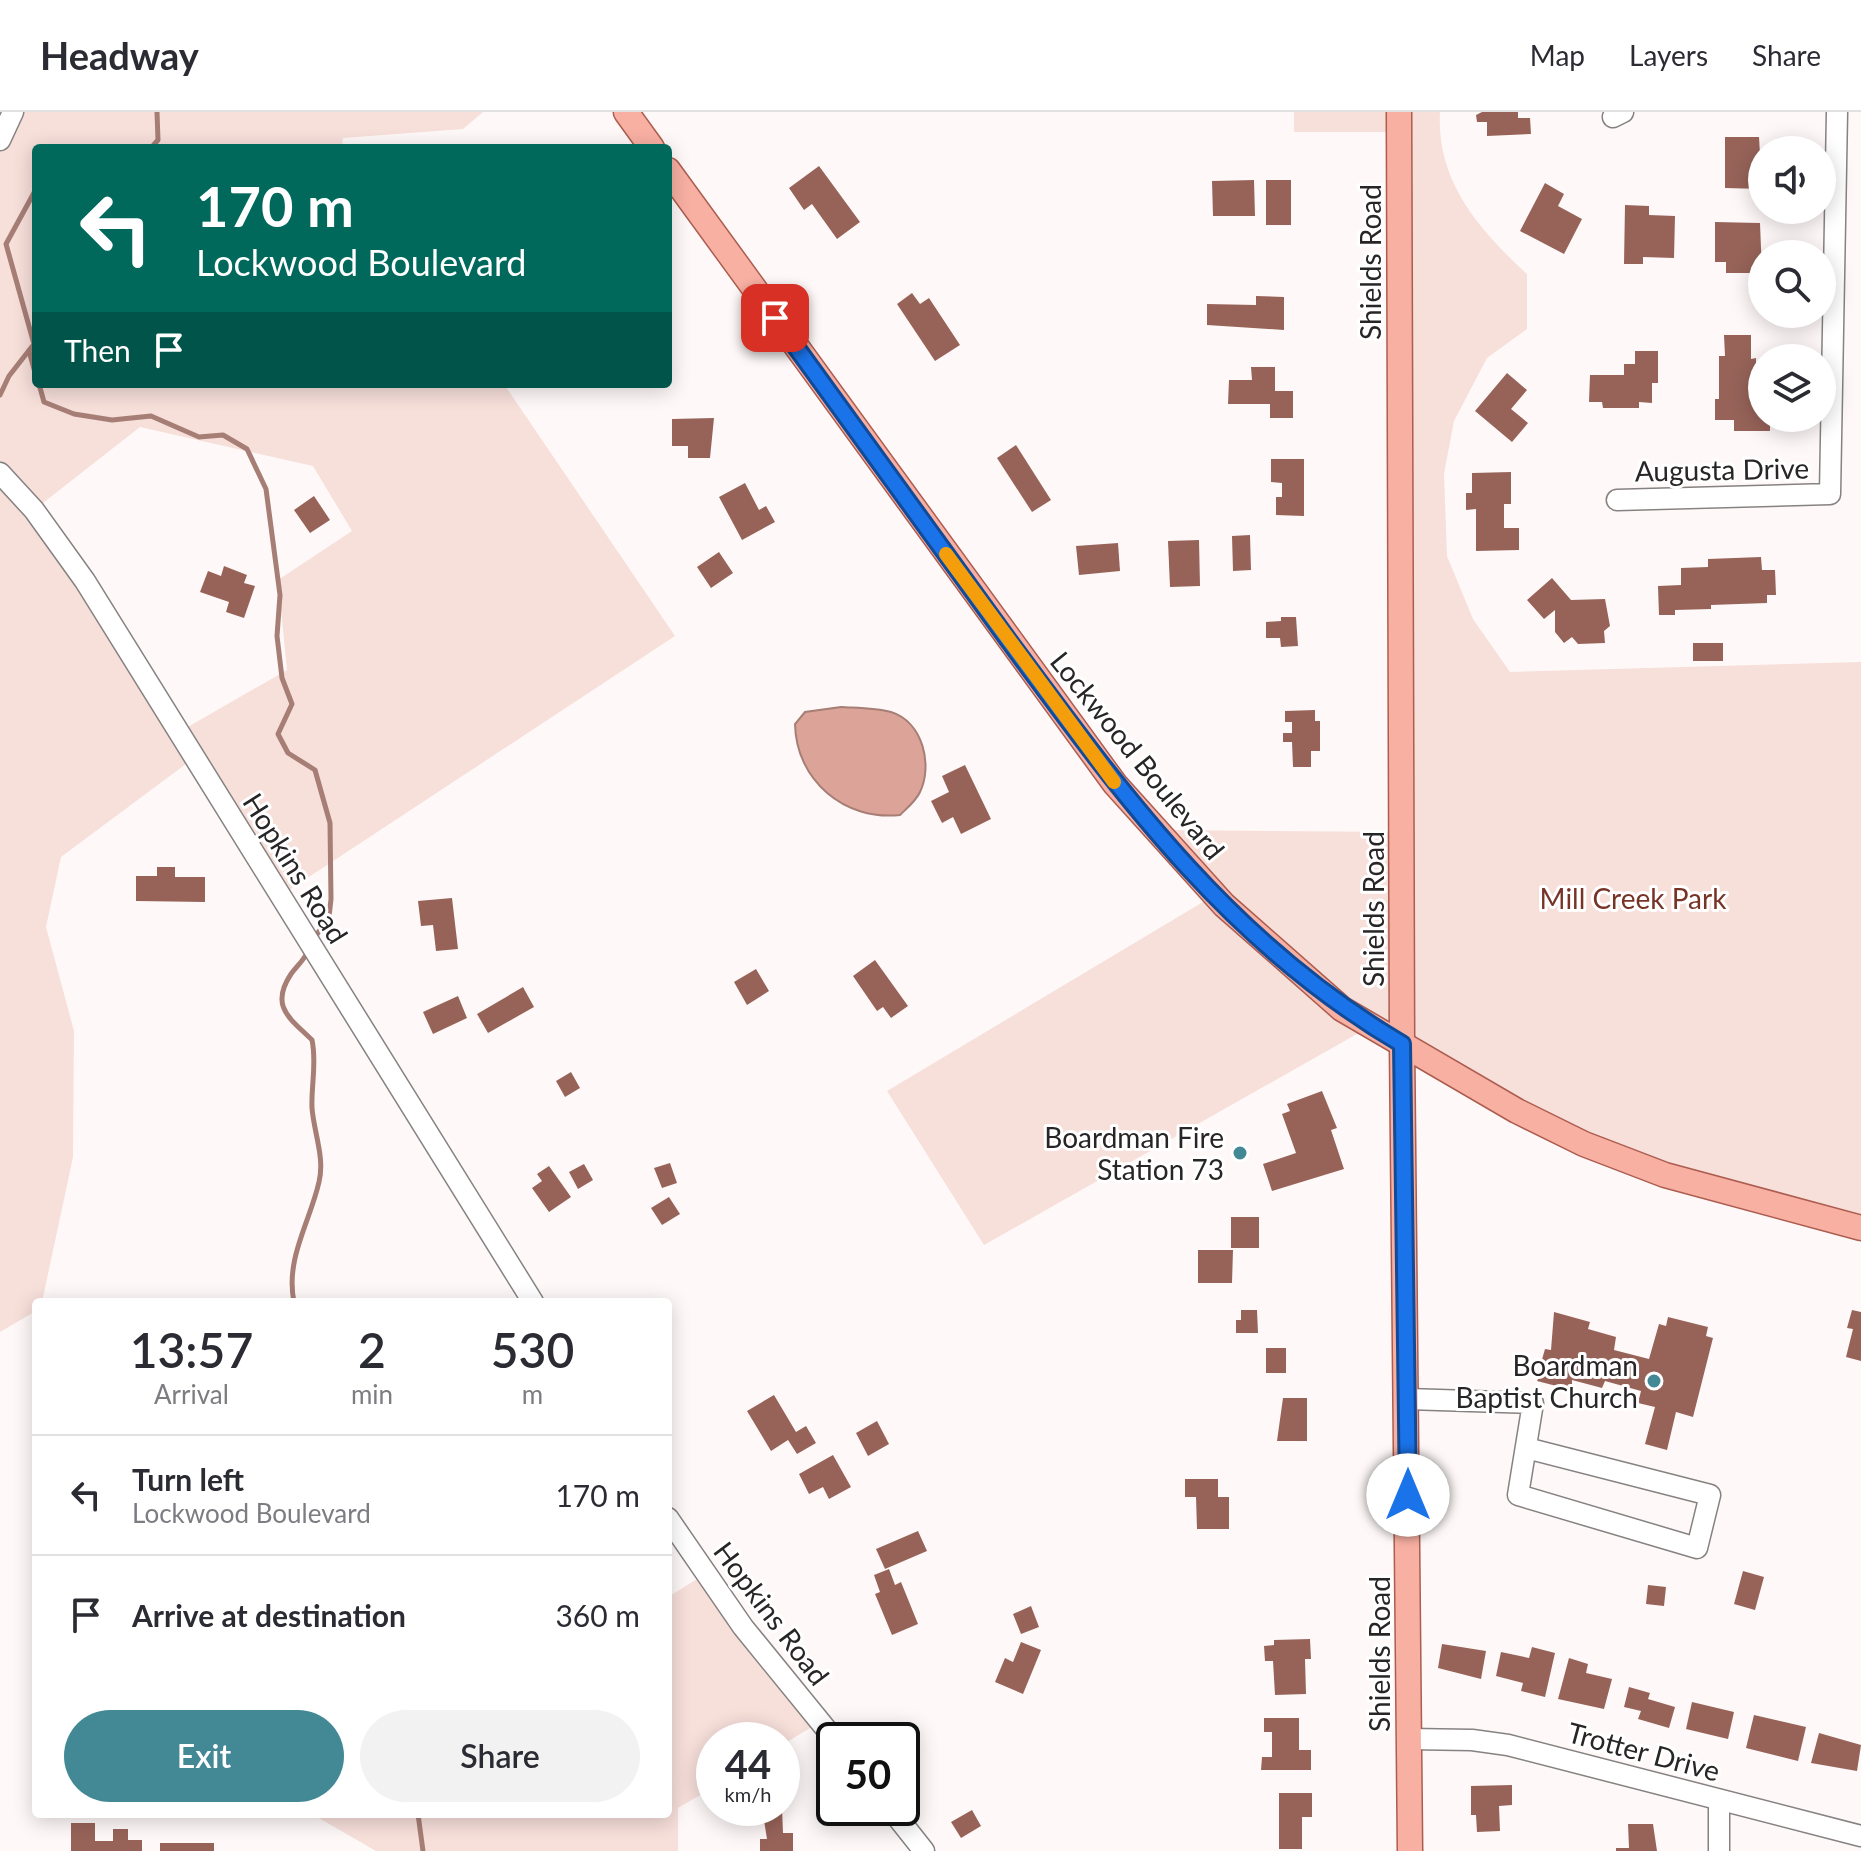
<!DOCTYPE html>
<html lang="en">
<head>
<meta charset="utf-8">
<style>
  :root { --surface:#fff; --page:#f2f2f3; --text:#2b2b33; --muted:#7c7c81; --line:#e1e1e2; --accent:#438895 }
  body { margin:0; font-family:Lato,sans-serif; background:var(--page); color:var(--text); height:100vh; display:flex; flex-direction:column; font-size:30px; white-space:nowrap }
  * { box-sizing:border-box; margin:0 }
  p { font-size:26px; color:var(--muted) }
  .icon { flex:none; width:44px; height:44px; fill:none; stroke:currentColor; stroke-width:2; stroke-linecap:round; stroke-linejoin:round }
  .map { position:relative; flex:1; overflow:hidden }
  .sheet { position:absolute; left:32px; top:1186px; width:640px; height:520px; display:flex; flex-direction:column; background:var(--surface); border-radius:8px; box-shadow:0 4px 20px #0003 }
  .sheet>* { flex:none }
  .hud { position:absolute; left:32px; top:32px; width:640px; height:244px; border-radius:8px; box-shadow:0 4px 20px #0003; background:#00695c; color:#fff; overflow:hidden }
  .tools { position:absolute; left:1748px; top:24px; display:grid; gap:16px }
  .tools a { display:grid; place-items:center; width:88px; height:88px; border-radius:50%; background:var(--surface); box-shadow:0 4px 20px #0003; font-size:40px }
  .speed { position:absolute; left:696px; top:1610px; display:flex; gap:16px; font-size:40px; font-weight:700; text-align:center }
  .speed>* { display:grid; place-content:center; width:104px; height:104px; border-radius:50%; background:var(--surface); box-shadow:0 4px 20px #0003; line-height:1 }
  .speed small { font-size:20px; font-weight:400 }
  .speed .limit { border:4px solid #111; border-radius:12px; background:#fff; color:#111 }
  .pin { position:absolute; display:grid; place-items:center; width:68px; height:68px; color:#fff; margin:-34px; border-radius:16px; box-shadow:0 4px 12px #0006 }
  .me { position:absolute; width:88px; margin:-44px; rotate:0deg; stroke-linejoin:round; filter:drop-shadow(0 0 6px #0008) }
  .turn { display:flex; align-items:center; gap:28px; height:168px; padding:0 32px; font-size:36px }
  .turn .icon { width:104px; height:104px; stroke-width:2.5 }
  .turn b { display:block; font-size:56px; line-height:68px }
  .then { display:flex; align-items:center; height:76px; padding:0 32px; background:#0003; gap:16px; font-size:30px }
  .eta { display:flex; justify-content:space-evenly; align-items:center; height:136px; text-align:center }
  .eta b { font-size:48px; font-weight:600; line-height:56px }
  .cta { display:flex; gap:16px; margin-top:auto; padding:16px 32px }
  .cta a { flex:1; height:92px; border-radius:48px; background:var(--accent); color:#fff; font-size:32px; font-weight:600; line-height:92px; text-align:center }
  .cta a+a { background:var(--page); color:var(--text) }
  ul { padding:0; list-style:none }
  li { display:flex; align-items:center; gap:24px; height:120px; padding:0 32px; border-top:2px solid var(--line) }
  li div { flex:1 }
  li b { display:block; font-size:30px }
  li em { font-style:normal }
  header { display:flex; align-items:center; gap:48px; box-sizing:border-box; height:112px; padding:0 40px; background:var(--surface); border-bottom:2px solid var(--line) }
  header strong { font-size:38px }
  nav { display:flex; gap:44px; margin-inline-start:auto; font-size:28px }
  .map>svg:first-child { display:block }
  .green { fill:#f7dfda; fill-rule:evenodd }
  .water { fill:#dca499; stroke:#a67e76; stroke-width:2 }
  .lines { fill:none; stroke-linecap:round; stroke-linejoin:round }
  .stream { stroke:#a67e76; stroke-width:5 }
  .building { fill:#976359 }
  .minor-casing { stroke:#868281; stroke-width:23 }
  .major-casing { stroke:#ac5d4f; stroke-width:27 }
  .minor { stroke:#fff; stroke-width:20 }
  .major { stroke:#f8b0a3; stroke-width:24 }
  .route-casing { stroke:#114b97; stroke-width:20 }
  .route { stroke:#1a73e8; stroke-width:14 }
  .slow { stroke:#f59e0b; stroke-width:14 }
  .poi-dot { fill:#438895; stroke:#fff; stroke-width:3 }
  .labels { text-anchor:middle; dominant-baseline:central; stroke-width:6; stroke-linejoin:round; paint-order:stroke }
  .street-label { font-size:28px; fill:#272525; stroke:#fff }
  .park-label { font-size:28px; fill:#783327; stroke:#fff }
  .poi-label { font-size:28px; fill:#272525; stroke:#fff; text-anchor:end }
</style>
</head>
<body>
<header>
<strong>Headway</strong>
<nav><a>Map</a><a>Layers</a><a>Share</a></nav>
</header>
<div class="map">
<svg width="1861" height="1739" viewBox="0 0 1861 1739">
  <rect width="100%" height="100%" fill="#fef9f8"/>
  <g class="green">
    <path d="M 13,0 L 483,0 L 463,17 L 343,26 L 342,36 L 36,36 L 36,272 L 504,272 L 675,524 L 280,784 L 194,646 L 61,745 L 46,815 L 74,919 L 73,1045 L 42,1190 L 36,1190 L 36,1199 L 0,1220 L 0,28 ZM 140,315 L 313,354 L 352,419 L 278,468 L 287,558 L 179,620 L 34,398 Z"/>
    <path d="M 1294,0 L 1440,0 C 1436,69 1479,118 1527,162 L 1527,217 L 1487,246 L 1454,309 L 1444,362 L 1447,444 L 1473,507 L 1510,560 L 1861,550 L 1861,1116 L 1665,1063 L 1371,914 L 984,1133 L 887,979 L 1213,784 L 1155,718 L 1403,720 L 1398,20 L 1294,20 Z"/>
    <polygon points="705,1462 820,1610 782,1633 782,1628 714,1628 714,1675 678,1696 678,1739 376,1739 317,1705 322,1702 668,1702 668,1485"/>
  </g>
  <path class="water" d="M 841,595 C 857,596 876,596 891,600 C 923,610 933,653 920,680 C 916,689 907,696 900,703 C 844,709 796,668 795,612 L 805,600 Z"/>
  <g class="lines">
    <g class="stream">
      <polyline points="151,36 158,28 157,0"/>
      <polyline points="29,239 36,264"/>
      <polyline points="39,272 44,290 74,302 112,308 151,304 199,325 223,323 247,337 266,377 280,483 277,524 282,566 292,592 278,622 288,641 315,658 330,711 331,787 329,805 313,828"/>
      <polyline points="0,283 9,264 34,232 6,132 36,77"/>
      <path d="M 294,1190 C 285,1147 310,1110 319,1070 C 325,1046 314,1021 312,996 C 311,974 317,951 312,928 C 291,907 269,895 291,862 C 297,854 303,849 307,841"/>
      <polyline points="418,1702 423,1739"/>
    </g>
  </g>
  <g class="building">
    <polygon points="1482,0 1518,0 1518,6 1530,6 1531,22 1487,24 1487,10 1477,10 1476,3"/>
    <polygon points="1725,25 1759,25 1762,77 1725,76"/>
    <polygon points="819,54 860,110 837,127 812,92 804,98 789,76"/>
    <polygon points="1254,68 1255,104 1213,104 1212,69"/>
    <rect x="1266" y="68" width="25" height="45"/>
    <polygon points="1545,71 1564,82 1558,94 1582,107 1564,142 1520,119"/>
    <polygon points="1625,93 1649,94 1649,103 1675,104 1674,146 1643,145 1643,152 1624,152"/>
    <polygon points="1715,110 1760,111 1762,161 1726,161 1726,150 1715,150"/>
    <polygon points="912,181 920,192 929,186 960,233 935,249 897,192"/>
    <polygon points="1256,184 1284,185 1284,218 1207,213 1207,192 1256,193"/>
    <polygon points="1724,223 1751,223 1751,247 1756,246 1756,261 1762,262 1762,306 1770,306 1770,319 1734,319 1734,308 1715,308 1715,287 1719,287 1719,244 1725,244"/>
    <polygon points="1635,239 1658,239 1658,271 1652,271 1652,291 1639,290 1639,296 1603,296 1602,290 1589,290 1590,263 1624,263 1624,252 1635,252"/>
    <polygon points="1251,255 1275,255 1275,279 1293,279 1293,306 1270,306 1270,292 1228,292 1229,268 1252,268"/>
    <polygon points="1507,261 1527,278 1511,297 1528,311 1512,330 1475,299"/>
    <polygon points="714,306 710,346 688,346 688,334 672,334 672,307"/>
    <polygon points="1016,333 1051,388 1032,400 997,346"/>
    <polygon points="1271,347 1304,347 1304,404 1276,403 1276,385 1282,385 1282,371 1271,370"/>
    <polygon points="1511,360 1511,392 1504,392 1504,416 1519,416 1519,438 1476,439 1476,397 1466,398 1466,381 1472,381 1472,361"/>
    <polygon points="745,371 759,398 766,394 775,410 742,428 719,385"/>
    <polygon points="314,384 330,408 310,421 294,398"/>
    <polygon points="1250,423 1251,458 1233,459 1232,424"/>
    <polygon points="1199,428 1200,474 1170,475 1168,429"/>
    <polygon points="1118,431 1120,459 1079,463 1076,434"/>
    <polygon points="719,440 733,461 711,476 697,455"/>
    <polygon points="1761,445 1762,458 1775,458 1776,483 1767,483 1767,491 1711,493 1711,497 1675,498 1675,503 1659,503 1658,474 1681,473 1681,456 1708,455 1708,447"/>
    <polygon points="224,454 247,463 244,471 255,474 244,506 226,500 229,490 200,480 208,459 221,464"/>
    <polygon points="1552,466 1571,488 1605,487 1610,514 1604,519 1605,531 1578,532 1572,525 1564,531 1555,520 1555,498 1544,507 1527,488"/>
    <polygon points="1281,505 1296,505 1298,534 1281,535 1280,526 1266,526 1266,510 1281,509"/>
    <rect x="1693" y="531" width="30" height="18"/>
    <polygon points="1315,598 1315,609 1320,609 1320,639 1311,639 1311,655 1293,655 1292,630 1283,630 1283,621 1292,621 1292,610 1285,610 1285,599"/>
    <polygon points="965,653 991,707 961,722 953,705 942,711 931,689 949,680 942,664"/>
    <polygon points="157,755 175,755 175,765 205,765 205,790 136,789 136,764 157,764"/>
    <polygon points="452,786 458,837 436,839 433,813 421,814 418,789"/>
    <polygon points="875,848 908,894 891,906 883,895 877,899 853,864"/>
    <polygon points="756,857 769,879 747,893 734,870"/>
    <polygon points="523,875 534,895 488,921 477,902"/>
    <polygon points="458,884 467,906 433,922 423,900"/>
    <polygon points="571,960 580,976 565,985 556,969"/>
    <polygon points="1322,979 1337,1016 1331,1018 1344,1057 1272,1079 1263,1052 1296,1041 1282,1002 1290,999 1287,992"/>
    <polygon points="670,1051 677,1071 662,1076 654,1056"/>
    <polygon points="584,1052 593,1068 578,1077 569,1060"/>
    <polygon points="549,1054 571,1085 549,1100 532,1076 542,1069 537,1062"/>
    <polygon points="669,1085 680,1102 662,1113 651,1096"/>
    <rect x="1231" y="1105" width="28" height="31"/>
    <polygon points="1198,1138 1233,1138 1232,1171 1198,1171"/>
    <polygon points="1241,1198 1257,1198 1258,1221 1236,1221 1236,1208 1241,1208"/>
    <polygon points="1852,1198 1861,1200 1861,1249 1846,1245 1853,1217 1847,1216"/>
    <polygon points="1554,1200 1590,1210 1588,1217 1616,1225 1614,1238 1649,1247 1659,1212 1666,1214 1668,1205 1708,1215 1706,1224 1713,1226 1693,1305 1676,1300 1667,1338 1645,1332 1655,1295 1638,1291 1641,1279 1605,1269 1602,1276 1572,1268 1572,1278 1537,1269 1546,1253 1541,1251 1545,1237 1551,1238"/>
    <rect x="1266" y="1236" width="20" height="25"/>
    <polygon points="774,1283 796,1320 806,1314 816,1331 797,1342 788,1328 771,1339 747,1299"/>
    <polygon points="1283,1286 1307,1286 1307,1329 1277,1329"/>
    <polygon points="877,1309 889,1332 868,1344 856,1321"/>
    <polygon points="833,1343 851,1375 829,1387 823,1375 809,1382 799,1362"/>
    <polygon points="1185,1367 1218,1367 1218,1385 1229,1385 1229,1417 1197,1417 1196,1385 1185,1385"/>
    <polygon points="918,1419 927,1439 885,1457 876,1437"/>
    <polygon points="889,1457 895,1473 901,1470 918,1512 892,1523 875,1482 880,1480 874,1463"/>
    <polygon points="1743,1459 1764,1465 1755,1498 1734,1492"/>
    <polygon points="1648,1473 1666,1475 1664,1494 1646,1492"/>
    <polygon points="1031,1494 1039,1515 1021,1522 1013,1502"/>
    <polygon points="1310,1527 1311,1547 1305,1547 1306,1582 1275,1583 1273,1549 1265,1549 1264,1534 1274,1533 1274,1528"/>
    <polygon points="1021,1530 1041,1538 1023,1582 995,1570 1005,1546 1013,1550"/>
    <polygon points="1442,1532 1486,1539 1481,1567 1438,1556"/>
    <polygon points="1532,1535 1555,1541 1545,1585 1521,1579 1523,1571 1496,1564 1501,1540 1529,1546"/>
    <polygon points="1569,1546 1588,1552 1586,1561 1612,1567 1604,1597 1558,1587"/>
    <polygon points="1629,1575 1650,1581 1648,1587 1675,1595 1669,1616 1638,1607 1641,1599 1624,1595"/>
    <polygon points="1692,1590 1734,1600 1728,1627 1686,1617"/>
    <polygon points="1754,1603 1806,1615 1798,1649 1746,1636"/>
    <polygon points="1264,1606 1299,1606 1299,1638 1311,1638 1311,1658 1261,1658 1262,1645 1272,1645 1272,1620 1264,1620"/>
    <polygon points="1819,1621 1861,1633 1857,1659 1811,1651"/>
    <polygon points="1512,1673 1512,1693 1499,1694 1500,1719 1477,1720 1476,1703 1471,1703 1471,1674"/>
    <polygon points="1279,1681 1312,1681 1312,1705 1302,1705 1302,1737 1279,1737"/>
    <polygon points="762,1696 782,1696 783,1721 793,1721 793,1739 760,1739 760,1727 767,1727"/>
    <polygon points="972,1698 981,1714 961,1726 951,1710"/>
    <polygon points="71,1711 95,1711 95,1729 113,1729 113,1717 128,1717 128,1728 142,1728 142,1739 71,1739"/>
    <polygon points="1628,1712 1653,1712 1657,1739 1616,1739 1616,1736 1629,1736"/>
    <rect x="160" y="1731" width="54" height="8"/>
  </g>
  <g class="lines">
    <g class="minor-casing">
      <g id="minor">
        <polyline points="1613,5 1623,0"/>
        <polyline points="0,28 13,0"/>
        <polyline points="0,361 34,398 85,469 533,1190"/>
        <polyline points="1617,388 1830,382 1837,0"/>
        <polyline points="1407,1287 1533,1291 1518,1383 1697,1436 1710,1383 1526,1336"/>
        <polyline points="668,1406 743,1515 835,1628"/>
        <polyline points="1409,1627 1472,1628 1508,1633 1861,1724"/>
        <polyline points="1719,1688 1719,1739"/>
        <polyline points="890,1696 924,1739"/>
      </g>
    </g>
    <g class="major-casing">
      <g id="major">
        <polyline points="626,0 652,36"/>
        <polyline points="1399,0 1402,932 1410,1739"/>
        <polyline points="668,58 1115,672 1224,793 1342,897 1517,999 1584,1032 1665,1063 1861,1116"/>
      </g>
    </g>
    <use href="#minor" class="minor"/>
    <use href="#major" class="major"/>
  </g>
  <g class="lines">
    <g class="route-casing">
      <path id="route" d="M 775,206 C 853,314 931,422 1009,529 C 1125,686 1230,831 1402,932 L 1408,1383"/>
    </g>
    <use href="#route" class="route"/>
    <polyline class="slow" points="946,442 1114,670"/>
  </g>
  <g class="poi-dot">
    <circle cx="1240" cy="1041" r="8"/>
    <circle cx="1654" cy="1269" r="8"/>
  </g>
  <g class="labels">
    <g class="street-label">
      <text transform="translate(1370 150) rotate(-90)">Shields Road</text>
      <text transform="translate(1722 357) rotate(-1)">Augusta Drive</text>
      <text transform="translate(1138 643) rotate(51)">Lockwood Boulevard</text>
      <text transform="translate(296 756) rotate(58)">Hopkins Road</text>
      <text transform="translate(1373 797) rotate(-90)">Shields Road</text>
      <text transform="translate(772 1501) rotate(53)">Hopkins Road</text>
      <text transform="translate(1379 1542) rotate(-90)">Shields Road</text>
      <text transform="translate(1644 1639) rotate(15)">Trotter Drive</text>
    </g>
    <g class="park-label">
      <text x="1633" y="786">Mill Creek Park</text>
    </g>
    <g class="poi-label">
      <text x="1224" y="1025">Boardman Fire<tspan x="1224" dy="32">Station 73</tspan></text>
      <text x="1638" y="1253">Boardman<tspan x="1638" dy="32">Baptist Church</tspan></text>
    </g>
  </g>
</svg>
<div class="tools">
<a><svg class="icon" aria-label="sound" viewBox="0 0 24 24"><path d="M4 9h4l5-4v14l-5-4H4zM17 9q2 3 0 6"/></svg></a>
<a><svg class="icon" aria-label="search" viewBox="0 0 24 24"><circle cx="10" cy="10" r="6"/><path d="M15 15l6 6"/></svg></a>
<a><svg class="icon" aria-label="layers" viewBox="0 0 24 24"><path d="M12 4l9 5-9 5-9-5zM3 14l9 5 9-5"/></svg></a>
</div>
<div class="speed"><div>44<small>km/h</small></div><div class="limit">50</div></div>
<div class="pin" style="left:775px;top:206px;background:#d93025"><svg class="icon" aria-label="arrive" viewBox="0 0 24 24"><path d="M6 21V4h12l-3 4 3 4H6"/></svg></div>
<svg class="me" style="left:1408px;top:1383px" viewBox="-20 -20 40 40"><circle r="19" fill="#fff"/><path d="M0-13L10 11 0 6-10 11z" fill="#1a73e8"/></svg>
<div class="hud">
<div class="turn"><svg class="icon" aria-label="left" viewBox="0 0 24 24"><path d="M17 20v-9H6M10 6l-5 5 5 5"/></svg><div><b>170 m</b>Lockwood Boulevard</div></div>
<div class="then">Then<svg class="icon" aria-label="arrive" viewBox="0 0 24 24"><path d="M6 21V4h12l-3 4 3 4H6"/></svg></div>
</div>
<section class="sheet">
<div class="eta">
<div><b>13:57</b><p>Arrival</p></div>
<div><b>2</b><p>min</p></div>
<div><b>530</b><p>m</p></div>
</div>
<ul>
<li><svg class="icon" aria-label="left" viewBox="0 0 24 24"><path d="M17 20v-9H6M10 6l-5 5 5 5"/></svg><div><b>Turn left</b><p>Lockwood Boulevard</p></div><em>170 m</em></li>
<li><svg class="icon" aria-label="arrive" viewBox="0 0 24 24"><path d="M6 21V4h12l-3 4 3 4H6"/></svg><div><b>Arrive at destination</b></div><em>360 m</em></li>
</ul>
<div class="cta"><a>Exit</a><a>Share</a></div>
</section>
</div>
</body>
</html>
